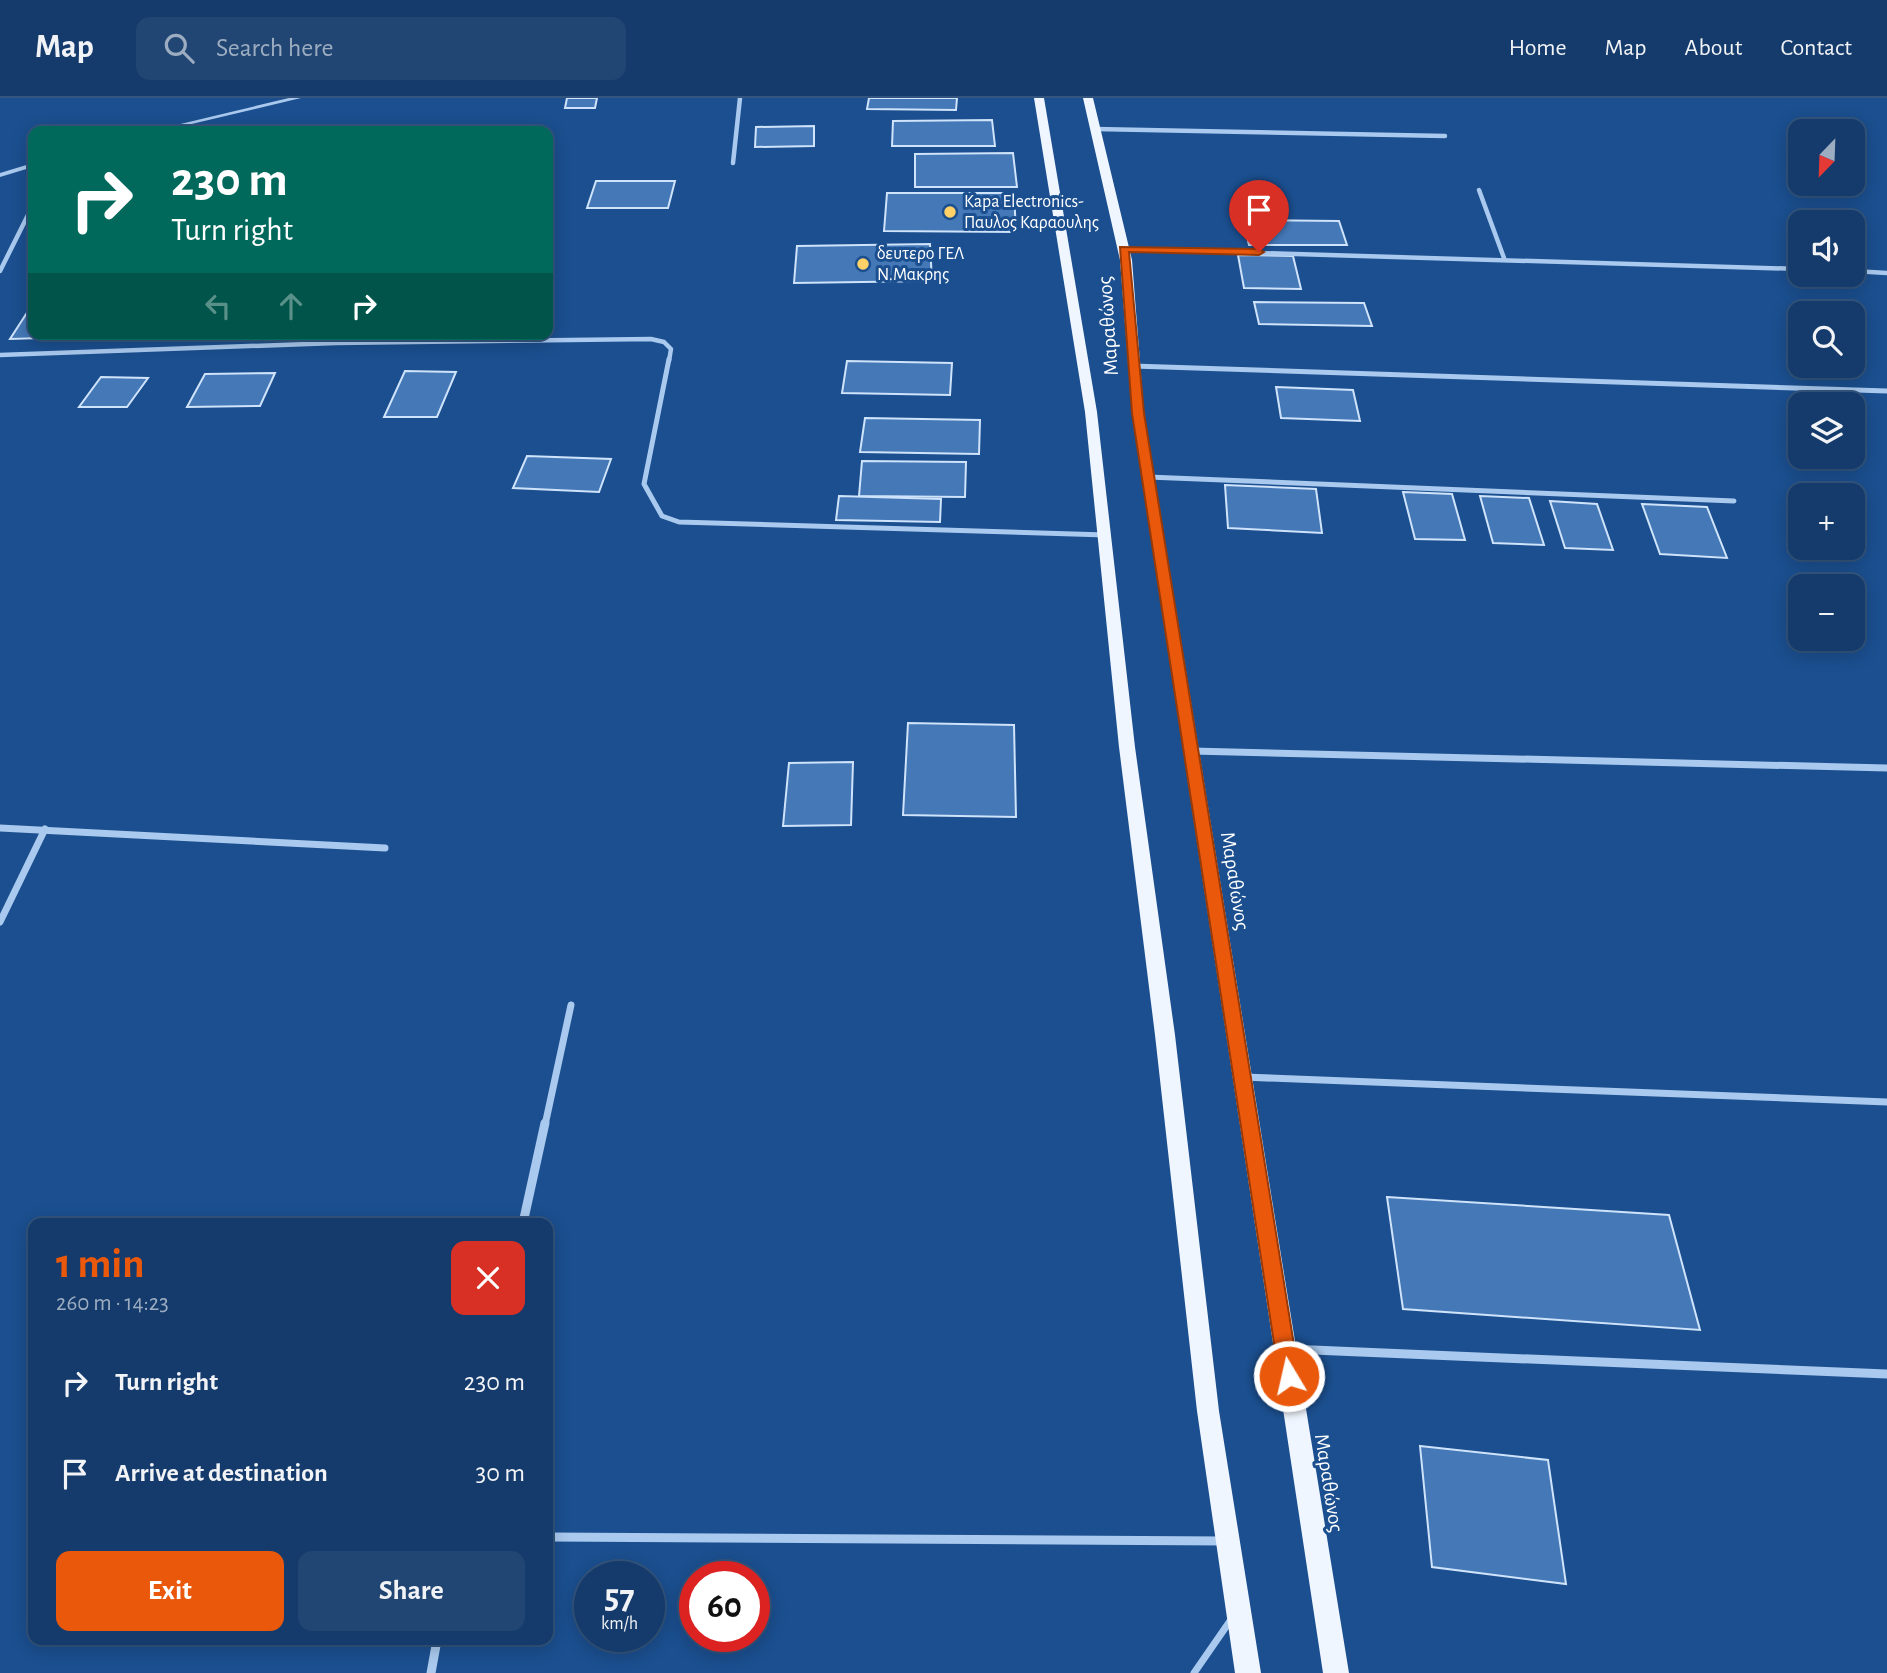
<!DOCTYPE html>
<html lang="en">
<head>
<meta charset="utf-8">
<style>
  :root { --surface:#143b6b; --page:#214673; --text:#f1f3f6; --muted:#9dadc1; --line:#33557e; --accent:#ea580c }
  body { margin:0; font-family:"Alegreya Sans",sans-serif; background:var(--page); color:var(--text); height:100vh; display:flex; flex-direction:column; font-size:26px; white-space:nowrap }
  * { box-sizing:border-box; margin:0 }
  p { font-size:23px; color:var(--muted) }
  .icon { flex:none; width:38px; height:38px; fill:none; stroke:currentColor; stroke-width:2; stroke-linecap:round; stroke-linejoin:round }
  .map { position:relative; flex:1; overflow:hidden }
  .sheet { position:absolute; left:28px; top:1120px; width:525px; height:427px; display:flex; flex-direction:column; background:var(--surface); border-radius:14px; box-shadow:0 4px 18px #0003,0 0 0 2px var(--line) }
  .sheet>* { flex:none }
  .top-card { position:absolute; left:28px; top:28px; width:525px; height:214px; border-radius:14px; box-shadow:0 4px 18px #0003,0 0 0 2px var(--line); background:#00695c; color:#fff; overflow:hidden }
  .needle { width:46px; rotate:203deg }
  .fabs { position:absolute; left:1788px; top:21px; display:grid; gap:14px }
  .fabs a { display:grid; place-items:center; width:77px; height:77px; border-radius:14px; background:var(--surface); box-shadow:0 4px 18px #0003,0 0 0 2px var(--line); font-size:35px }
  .speed { position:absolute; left:574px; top:1463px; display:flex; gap:14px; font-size:35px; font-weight:700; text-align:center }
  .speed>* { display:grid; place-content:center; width:91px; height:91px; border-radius:50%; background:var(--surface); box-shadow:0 4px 18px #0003,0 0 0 2px var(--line); line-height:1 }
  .speed small { font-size:18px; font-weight:400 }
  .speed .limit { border:10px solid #d22; background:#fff; color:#111 }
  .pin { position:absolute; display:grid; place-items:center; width:60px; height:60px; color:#fff; margin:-72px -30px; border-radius:50% 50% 50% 0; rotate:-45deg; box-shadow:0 0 7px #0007 }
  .pin .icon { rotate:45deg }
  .me { position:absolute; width:77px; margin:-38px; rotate:351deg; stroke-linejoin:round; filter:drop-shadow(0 0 5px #0008) }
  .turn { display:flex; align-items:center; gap:24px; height:147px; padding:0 28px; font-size:32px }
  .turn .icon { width:91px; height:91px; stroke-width:2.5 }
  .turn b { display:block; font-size:49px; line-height:60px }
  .lanes { display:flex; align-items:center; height:66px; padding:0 28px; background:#0003; justify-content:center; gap:35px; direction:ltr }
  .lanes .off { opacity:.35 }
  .round { display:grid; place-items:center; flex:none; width:74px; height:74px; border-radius:14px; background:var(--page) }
  .headline { display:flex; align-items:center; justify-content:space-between; height:119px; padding:0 28px }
  h1 { font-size:42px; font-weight:700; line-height:52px; color:var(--accent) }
  .button { display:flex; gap:14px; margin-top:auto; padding:14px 28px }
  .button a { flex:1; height:80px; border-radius:14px; background:var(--accent); color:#fff; font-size:28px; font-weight:700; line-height:80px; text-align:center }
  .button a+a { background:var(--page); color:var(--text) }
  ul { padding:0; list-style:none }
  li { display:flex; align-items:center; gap:21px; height:91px; padding:0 28px }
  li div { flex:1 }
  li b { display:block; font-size:26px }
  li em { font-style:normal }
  header { display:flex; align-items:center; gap:42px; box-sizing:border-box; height:98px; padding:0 35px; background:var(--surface); border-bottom:2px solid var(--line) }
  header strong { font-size:33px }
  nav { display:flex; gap:38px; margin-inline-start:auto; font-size:24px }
  .search { width:490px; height:63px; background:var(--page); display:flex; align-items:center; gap:18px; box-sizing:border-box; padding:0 24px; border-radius:14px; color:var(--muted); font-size:26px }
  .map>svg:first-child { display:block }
  .building { fill:#4478b7; stroke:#cfe3fa; stroke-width:2 }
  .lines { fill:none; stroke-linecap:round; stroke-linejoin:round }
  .service { stroke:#a9c9ee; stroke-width:7 }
  .minor-far3 { stroke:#a9c9ee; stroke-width:4.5 }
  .minor-far2 { stroke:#a9c9ee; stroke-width:5 }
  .minor-far1 { stroke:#a9c9ee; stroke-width:7 }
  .minor { stroke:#a9c9ee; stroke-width:9 }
  .tertiary { fill:#a9c9ee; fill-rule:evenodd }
  .primary { fill:#f0f6ff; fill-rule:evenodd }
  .route { fill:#ea580c; stroke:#983908; stroke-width:2 }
  .poi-dot { fill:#ffd166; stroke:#1b4f8f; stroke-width:2.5 }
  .labels { text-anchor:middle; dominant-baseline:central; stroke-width:6; stroke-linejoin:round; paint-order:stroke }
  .far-poi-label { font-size:18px; fill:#fff; stroke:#1b4f8f; text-anchor:start }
  .street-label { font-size:21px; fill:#fff; stroke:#1b4f8f }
</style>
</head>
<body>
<header>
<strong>Map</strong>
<div class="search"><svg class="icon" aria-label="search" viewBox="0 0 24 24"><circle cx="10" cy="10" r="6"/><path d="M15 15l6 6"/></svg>Search here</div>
<nav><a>Home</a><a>Map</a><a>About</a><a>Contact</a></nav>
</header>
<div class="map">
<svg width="1887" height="1575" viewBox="0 0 1887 1575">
  <rect width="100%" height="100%" fill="#1b4f8f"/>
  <g class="building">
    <polygon points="567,0 597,0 595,10 565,10"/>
    <polygon points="869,0 957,0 956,12 867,11"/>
    <polygon points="992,22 995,48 892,48 893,23"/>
    <polygon points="814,28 814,48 755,49 756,29"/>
    <polygon points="1013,55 1017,89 915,89 915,56"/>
    <polygon points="596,83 675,83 668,110 587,110"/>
    <polygon points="887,95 1014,95 1016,134 884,133"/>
    <polygon points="1243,122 1339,123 1347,147 1249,147"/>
    <polygon points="930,146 932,183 794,185 797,148"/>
    <polygon points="1238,157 1293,158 1301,191 1244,190"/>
    <polygon points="1254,204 1364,205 1372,228 1259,226"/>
    <polygon points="32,207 33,236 77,236 75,239 10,241"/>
    <polygon points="847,263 952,265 950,297 842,295"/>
    <polygon points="405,273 456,274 437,319 384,319"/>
    <polygon points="275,275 260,308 187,309 205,276"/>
    <polygon points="101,279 148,280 127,309 79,309"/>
    <polygon points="1276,289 1353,292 1360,323 1281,320"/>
    <polygon points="865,320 980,322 979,356 860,354"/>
    <polygon points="527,358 611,361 599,394 513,390"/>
    <polygon points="862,363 966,364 965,399 859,398"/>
    <polygon points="1225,387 1316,391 1322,435 1228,430"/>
    <polygon points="1403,394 1452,396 1465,442 1415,441"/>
    <polygon points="839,398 941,401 940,424 836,422"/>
    <polygon points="1480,398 1529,400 1544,447 1493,445"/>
    <polygon points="1550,403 1597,406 1613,452 1565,450"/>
    <polygon points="1642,406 1707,409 1727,460 1660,456"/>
    <polygon points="908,625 1014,627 1016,719 903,717"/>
    <polygon points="853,664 851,727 783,728 789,665"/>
    <polygon points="1387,1099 1669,1117 1700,1232 1403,1211"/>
    <polygon points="1420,1348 1548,1362 1566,1486 1432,1469"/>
  </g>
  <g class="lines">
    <polyline class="service" points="1194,1575 1230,1523"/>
    <g class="minor-far3">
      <polyline points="1095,31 1445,38"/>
      <polyline points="733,65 740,0"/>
      <polyline points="1479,92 1504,160"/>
      <polyline points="1123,151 1801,171"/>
      <polyline points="0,173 33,107"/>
      <polyline points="1853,173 1887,175"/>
      <polyline points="0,257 336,245 651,241 664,244 671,251 669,263"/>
    </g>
    <g class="minor-far2">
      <polyline points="669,261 644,386 662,418 679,424 1106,437"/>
      <polyline points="1133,268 1887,293"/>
      <polyline points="1148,379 1734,403"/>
    </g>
    <g class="minor-far1">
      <polyline points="1192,653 1887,670"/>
      <polyline points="0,730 385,750"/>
      <polyline points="0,824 45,731"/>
      <polyline points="1243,979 1887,1004"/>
      <polyline points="545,1027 571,907"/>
    </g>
    <g class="minor">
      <polyline points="523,1125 545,1025"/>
      <polyline points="1289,1251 1887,1276"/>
      <polyline points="548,1439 1225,1443"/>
      <polyline points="431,1575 437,1542"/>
    </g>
    <g class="tertiary">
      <polygon points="289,0 301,0 162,33 151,33"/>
      <polygon points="33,65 33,69 0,79 0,75"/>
    </g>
    <g class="primary">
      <polygon points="1034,0 1044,0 1097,314 1135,649 1175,937 1219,1313 1261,1575 1235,1575 1197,1313 1155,937 1119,649 1085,314"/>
      <polygon points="1083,0 1093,0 1132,162 1144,315 1349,1575 1323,1575 1132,315 1120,162"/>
    </g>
  </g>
  <polygon class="route" points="1120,149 1259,151 1264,154 1259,157 1129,154 1144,315 1299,1278 1296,1285 1289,1288 1282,1285 1279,1278 1132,315"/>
  <g class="poi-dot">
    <circle cx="950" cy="114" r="7"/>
    <circle cx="863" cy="166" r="7"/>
  </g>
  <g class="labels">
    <g class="far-poi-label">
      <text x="964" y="104">Kapa Electronics-<tspan x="964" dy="21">Παυλος Καραουλης</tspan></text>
      <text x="877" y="156">δευτερο ΓΕΛ<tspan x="877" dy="21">Ν.Μακρης</tspan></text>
    </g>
    <g class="street-label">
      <text transform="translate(1108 228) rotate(-94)">Μαραθώνος</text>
      <text transform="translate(1235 783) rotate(81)">Μαραθώνος</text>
      <text transform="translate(1329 1385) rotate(81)">Μαραθώνος</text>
    </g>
  </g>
</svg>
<div class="fabs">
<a><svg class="needle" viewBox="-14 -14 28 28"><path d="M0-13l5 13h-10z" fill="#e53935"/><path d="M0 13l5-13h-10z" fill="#9dadc1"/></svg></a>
<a><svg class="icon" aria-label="sound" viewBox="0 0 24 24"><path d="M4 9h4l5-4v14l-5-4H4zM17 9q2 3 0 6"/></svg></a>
<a><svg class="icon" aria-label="search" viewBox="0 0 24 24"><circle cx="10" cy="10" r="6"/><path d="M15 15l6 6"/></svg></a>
<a><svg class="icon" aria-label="layers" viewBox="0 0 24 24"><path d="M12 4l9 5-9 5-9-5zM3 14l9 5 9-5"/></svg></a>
<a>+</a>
<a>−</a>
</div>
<div class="speed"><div>57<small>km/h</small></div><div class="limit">60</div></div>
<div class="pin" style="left:1259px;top:154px;background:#d93025"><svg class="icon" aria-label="arrive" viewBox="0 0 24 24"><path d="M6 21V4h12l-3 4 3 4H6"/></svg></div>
<svg class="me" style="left:1289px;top:1278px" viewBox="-20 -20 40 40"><circle r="17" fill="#ea580c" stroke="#fff" stroke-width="3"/><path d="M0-11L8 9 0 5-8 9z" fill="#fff"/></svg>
<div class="top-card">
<div class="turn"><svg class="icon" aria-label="right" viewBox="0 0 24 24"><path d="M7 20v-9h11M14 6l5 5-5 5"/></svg><div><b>230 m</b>Turn right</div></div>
<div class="lanes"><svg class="icon off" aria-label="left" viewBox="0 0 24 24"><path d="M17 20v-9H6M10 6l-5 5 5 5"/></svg><svg class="icon off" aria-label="ahead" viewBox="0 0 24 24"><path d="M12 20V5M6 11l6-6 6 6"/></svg><svg class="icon" aria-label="right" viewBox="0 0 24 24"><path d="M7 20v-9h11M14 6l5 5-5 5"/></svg></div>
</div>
<section class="sheet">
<div class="headline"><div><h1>1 min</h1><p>260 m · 14:23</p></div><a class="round" style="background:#d93025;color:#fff"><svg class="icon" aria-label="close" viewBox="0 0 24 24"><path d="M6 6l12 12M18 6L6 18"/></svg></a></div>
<ul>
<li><svg class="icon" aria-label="right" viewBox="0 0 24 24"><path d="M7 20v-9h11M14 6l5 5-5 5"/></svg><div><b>Turn right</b></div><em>230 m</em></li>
<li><svg class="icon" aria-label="arrive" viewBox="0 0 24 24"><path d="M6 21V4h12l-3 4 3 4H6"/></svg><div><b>Arrive at destination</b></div><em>30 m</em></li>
</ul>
<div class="button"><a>Exit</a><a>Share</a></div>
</section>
</div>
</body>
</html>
